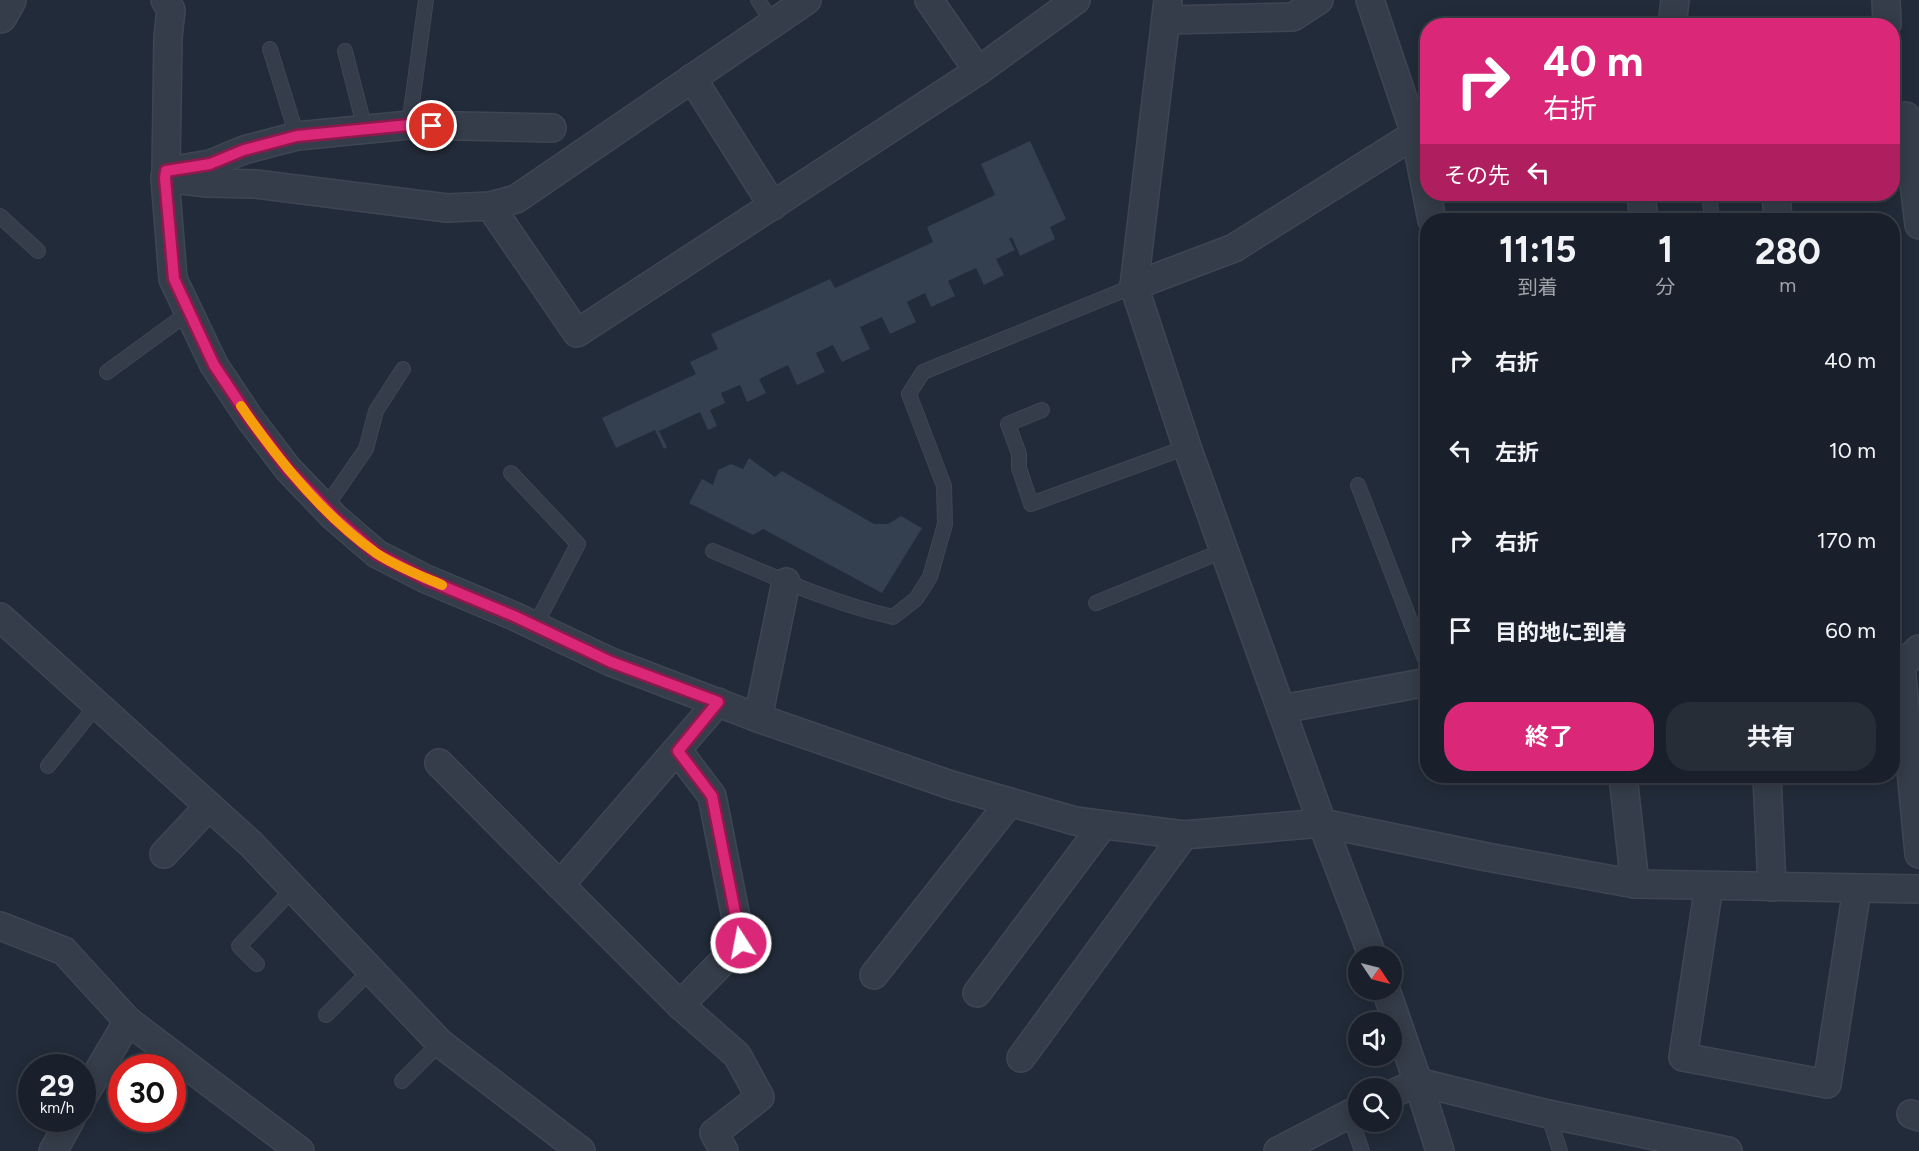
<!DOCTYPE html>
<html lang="ja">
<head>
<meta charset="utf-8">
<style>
  :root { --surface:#1a202b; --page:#272d37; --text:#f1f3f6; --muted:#9fa3a9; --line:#383e47; --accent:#db2777 }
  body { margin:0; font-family:Figtree,"Noto Sans JP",sans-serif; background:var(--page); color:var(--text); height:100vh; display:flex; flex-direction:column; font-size:22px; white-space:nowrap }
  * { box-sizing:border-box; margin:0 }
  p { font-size:20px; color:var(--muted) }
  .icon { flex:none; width:33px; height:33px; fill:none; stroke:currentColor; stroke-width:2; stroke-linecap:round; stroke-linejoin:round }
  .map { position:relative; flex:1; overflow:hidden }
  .sheet { position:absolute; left:1420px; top:213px; width:480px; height:570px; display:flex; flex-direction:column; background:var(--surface); border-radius:24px; box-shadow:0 3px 15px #0003,0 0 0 2px var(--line) }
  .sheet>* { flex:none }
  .top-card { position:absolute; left:1420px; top:18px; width:480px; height:183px; border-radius:24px; box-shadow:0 3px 15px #0003,0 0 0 2px var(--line); background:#db2777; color:#fff; overflow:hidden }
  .needle { width:39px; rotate:125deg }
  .fabs { position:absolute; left:1348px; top:946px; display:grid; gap:12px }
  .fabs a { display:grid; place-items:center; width:54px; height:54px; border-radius:50%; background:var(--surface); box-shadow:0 3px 15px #0003,0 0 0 2px var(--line); font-size:30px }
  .speed { position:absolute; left:18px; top:1054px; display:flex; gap:12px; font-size:30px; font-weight:700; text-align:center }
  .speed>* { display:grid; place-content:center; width:78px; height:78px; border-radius:50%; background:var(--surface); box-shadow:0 3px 15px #0003,0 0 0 2px var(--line); line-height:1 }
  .speed small { font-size:15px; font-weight:400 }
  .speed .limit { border:9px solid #d22; background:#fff; color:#111 }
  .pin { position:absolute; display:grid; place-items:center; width:51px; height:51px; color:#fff; margin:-26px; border:3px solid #fff; border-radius:50%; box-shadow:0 2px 6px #0007 }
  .me { position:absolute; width:66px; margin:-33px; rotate:349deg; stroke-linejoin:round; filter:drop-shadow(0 0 4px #0008) }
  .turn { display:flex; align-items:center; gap:21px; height:126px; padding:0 24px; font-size:27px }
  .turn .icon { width:78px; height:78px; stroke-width:2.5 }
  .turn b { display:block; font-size:42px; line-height:51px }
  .then { display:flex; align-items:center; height:57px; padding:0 24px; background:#0003; gap:12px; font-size:22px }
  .eta { display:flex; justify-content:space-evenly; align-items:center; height:102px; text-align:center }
  .eta b { font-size:36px; font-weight:700; line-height:42px }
  .primary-button { display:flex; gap:12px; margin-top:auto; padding:12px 24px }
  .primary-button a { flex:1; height:69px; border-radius:24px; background:var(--accent); color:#fff; font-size:24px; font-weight:700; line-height:69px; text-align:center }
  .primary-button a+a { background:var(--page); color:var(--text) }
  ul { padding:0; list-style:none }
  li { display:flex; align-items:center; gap:18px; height:90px; padding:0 24px }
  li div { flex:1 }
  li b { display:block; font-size:22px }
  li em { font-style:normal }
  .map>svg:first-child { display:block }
  .building { fill:#343f50 }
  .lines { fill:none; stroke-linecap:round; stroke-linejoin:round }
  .service-casing { stroke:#3f4653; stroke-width:16 }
  .minor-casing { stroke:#3f4653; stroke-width:30 }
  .tertiary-casing { stroke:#3f4653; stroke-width:36 }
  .path { stroke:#3c5053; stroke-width:4; stroke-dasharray:4.5 4.5; stroke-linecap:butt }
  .service { stroke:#353d4a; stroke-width:14 }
  .minor { stroke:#353d4a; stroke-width:27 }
  .tertiary { stroke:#353d4a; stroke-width:33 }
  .route-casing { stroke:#8e194d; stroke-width:15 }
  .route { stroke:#db2777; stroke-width:10 }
  .slow { stroke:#f59e0b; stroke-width:10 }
</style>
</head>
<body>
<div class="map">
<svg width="1919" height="1151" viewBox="0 0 1919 1151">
  <rect width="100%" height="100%" fill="#222b39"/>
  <g class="building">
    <polygon points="1030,141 1066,219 1050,227 1055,239 1020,256 1012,237 1009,239 1015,250 996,259 1004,275 984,285 976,268 948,281 955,296 931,307 925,293 907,302 916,322 890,334 882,317 860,327 870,349 842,362 833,345 816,353 825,372 797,385 788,365 759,379 766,393 747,402 740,385 721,393 725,403 710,410 717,426 708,430 700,412 659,431 667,447 664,449 655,430 616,448 602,418 696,374 690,362 718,349 711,334 830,279 835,288 933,242 927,227 995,195 981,164"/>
    <polygon points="749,458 775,477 782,471 874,524 888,524 901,516 922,528 882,593 763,529 753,535 689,503 702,479 713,485 718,470 731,464 743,469"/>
  </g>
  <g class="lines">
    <g class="service-casing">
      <g id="service">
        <polyline points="758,0 773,23"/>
        <polyline points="270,49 297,136"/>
        <polyline points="345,51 365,129"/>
        <polyline points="409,125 426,0"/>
        <polyline points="1709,194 1712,220"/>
        <polyline points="0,216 38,251"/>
        <polyline points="107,372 188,313"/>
        <polyline points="1042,410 1008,424 1019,454 1019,468 1031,504 1187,447"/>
        <polyline points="511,473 578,544 535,626"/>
        <polyline points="1358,485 1428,667"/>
        <polyline points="325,508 366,449 376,411 403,369"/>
        <path d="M 713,551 C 770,575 833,604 893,617 L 916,599 L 930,577 L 945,524 L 944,486 L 909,394 L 923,372 L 1134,286"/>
        <polyline points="1096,603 1225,550"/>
        <polyline points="48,766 97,705"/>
        <polyline points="257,964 239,946 293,889"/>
        <polyline points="326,1015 371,970"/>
        <polyline points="402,1081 440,1043"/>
        <polyline points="1349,1114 1362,1151"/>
        <polyline points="1548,1114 1560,1151"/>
      </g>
    </g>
    <g class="minor-casing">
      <g id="minor">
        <polyline points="165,0 171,10 168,37 166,171 165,178 173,279 214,365 250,419 288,469 334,517 377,554 426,579 514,616 611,662 758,718 951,785 1075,821 1184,835 1322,823 1487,857 1635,884 1919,889"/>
        <polyline points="929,0 978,71"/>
        <polyline points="1168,0 1134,286 1187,447 1322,823 1373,957"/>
        <polyline points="1370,0 1415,134 1432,220"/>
        <polyline points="1886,0 1887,24"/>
        <polyline points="1167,20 1293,17 1319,0"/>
        <polyline points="1672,26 1675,0"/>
        <polyline points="692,78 773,206"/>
        <polyline points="1906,116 1919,225"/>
        <polyline points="174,170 210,164 244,150 297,136 409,125 552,128"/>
        <polyline points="165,178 207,183 255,184 447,208 490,206 516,199 807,0"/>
        <polyline points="1641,194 1644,220"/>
        <polyline points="1776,194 1778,220"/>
        <polyline points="490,206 577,333 978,71 1076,0"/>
        <polyline points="1134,286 1234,248 1428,126"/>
        <polyline points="0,617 251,844 440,1043 581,1151"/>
        <polyline points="1919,649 1901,666 1919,854"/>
        <polyline points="718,702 560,885 680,1005 737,1055 760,1097 714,1133 724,1151"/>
        <polyline points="1282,709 1428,682"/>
        <polyline points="758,718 786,582"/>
        <polyline points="678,751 712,796 741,943 680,1005"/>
        <polyline points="439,763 560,885"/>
        <polyline points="1623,776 1635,884"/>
        <polyline points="1767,776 1772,887"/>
        <polyline points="164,854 209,806"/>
        <polyline points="1709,886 1683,1057 1827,1084 1857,889"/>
        <polyline points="0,926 64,951 128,1021 300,1151"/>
        <polyline points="874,975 1010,802"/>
        <polyline points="1386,990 1418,1082 1440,1151"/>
        <polyline points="977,993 1103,825"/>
        <polyline points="1021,1058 1184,835"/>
        <polyline points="1392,1094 1418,1082 1548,1114 1728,1151"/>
        <polyline points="82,1099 128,1021"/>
        <polyline points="1911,1114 1919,1117"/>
        <polyline points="53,1151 71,1119"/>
        <polyline points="1278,1151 1359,1109"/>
      </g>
    </g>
    <g class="tertiary-casing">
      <polyline id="tertiary" points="0,16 9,0"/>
    </g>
    <polyline class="path" points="1893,53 1900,90"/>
    <use href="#service" class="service"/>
    <use href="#minor" class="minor"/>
    <use href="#tertiary" class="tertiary"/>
  </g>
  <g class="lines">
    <g class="route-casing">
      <polyline id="route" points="432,126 409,125 297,136 244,150 210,164 166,171 165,178 174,279 214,365 250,419 288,469 334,517 377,554 426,579 514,616 611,662 718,702 678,751 712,796 741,943"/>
    </g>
    <use href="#route" class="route"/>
    <path class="slow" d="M 241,406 C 278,460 322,515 376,553 C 395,566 421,576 442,585"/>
  </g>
</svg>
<div class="fabs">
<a><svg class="needle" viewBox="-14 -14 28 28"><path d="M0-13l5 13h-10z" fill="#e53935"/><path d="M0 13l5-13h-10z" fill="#9fa3a9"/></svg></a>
<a><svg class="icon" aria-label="sound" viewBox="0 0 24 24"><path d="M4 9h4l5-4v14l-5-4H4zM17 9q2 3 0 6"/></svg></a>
<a><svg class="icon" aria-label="search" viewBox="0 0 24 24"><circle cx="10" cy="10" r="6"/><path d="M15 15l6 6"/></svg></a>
</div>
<div class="speed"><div>29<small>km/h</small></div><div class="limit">30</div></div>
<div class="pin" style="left:432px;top:126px;background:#d93025"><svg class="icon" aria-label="arrive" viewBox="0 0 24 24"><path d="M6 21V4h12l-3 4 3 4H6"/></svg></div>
<svg class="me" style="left:741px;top:943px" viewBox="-20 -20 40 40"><circle r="17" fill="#db2777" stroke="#fff" stroke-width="3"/><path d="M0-11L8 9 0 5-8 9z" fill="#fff"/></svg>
<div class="top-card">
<div class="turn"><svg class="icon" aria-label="right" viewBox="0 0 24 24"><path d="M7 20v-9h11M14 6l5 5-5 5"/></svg><div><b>40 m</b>右折</div></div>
<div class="then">その先<svg class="icon" aria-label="left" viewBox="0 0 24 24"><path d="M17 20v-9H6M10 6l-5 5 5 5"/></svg></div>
</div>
<section class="sheet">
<div class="eta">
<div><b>11:15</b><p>到着</p></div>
<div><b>1</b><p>分</p></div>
<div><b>280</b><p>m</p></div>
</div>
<ul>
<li><svg class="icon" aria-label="right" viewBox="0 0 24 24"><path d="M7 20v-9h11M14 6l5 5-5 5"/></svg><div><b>右折</b></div><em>40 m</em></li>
<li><svg class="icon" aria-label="left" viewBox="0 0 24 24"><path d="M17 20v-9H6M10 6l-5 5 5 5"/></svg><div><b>左折</b></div><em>10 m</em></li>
<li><svg class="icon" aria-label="right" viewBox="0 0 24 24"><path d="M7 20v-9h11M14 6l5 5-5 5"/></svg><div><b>右折</b></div><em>170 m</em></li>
<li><svg class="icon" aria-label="arrive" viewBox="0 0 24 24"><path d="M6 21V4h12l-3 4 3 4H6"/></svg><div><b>目的地に到着</b></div><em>60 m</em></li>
</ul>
<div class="primary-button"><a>終了</a><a>共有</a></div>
</section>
</div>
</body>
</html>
